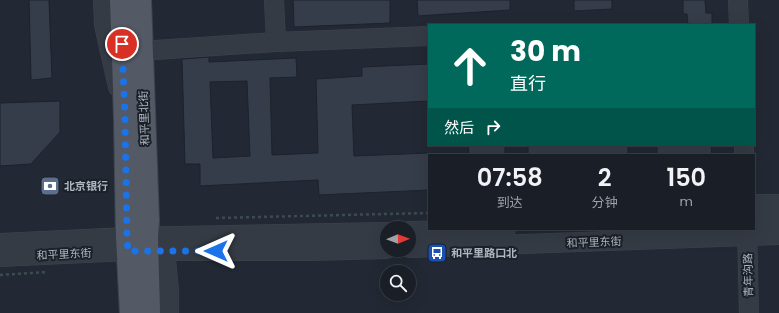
<!DOCTYPE html>
<html lang="zh">
<head>
<meta charset="utf-8">
<style>
  :root { --surface:#1a1f27; --page:#272c33; --text:#f1f3f6; --muted:#9fa2a7; --line:#383d44 }
  body { margin:0; font-family:Poppins,"Noto Sans SC",sans-serif; background:var(--page); color:var(--text); height:100vh; display:flex; flex-direction:column; font-size:15px; white-space:nowrap }
  * { box-sizing:border-box; margin:0 }
  p { font-size:13px; color:var(--muted) }
  .icon { flex:none; width:22px; height:22px; fill:none; stroke:currentColor; stroke-width:2; stroke-linecap:round; stroke-linejoin:round }
  .map { position:relative; flex:1; overflow:hidden }
  .details { position:absolute; left:428px; top:154px; width:327px; height:76px; display:flex; flex-direction:column; background:var(--surface); border-radius:0px; box-shadow:0 4px 16px #0002,0 0 0 1px var(--line) }
  .details>* { flex:none }
  .top-card { position:absolute; left:428px; top:24px; width:327px; height:122px; border-radius:0px; box-shadow:0 4px 16px #0002,0 0 0 1px var(--line); background:#00695c; color:#fff; overflow:hidden }
  .needle { width:26px; rotate:89deg }
  .controls { position:absolute; left:380px; top:221px; display:grid; gap:8px }
  .controls a { display:grid; place-items:center; width:36px; height:36px; border-radius:50%; background:var(--surface); box-shadow:0 4px 16px #0002,0 0 0 1px var(--line); font-size:20px }
  .pin { position:absolute; display:grid; place-items:center; width:34px; height:34px; color:#fff; margin:-17px; border:2px solid #fff; border-radius:50%; box-shadow:0 1px 4px #0007 }
  .me { position:absolute; width:44px; margin:-22px; rotate:270deg; stroke-linejoin:round; filter:drop-shadow(0 0 3px #0008) }
  .turn { display:flex; align-items:center; gap:14px; height:84px; padding:0 16px; font-size:18px }
  .turn .icon { width:52px; height:52px; stroke-width:2.5 }
  .turn b { display:block; font-size:28px; line-height:34px }
  .then { display:flex; align-items:center; height:38px; padding:0 16px; background:#0003; gap:8px; font-size:15px }
  .eta { display:flex; justify-content:space-evenly; align-items:center; height:68px; text-align:center }
  .eta b { font-size:24px; font-weight:600; line-height:28px }
  .map>svg:first-child { display:block }
  .building { fill:#353d4a; stroke:#1d222b; fill-rule:evenodd }
  .lines { fill:none; stroke-linecap:round; stroke-linejoin:round }
  .minor-casing { stroke:#3f444e; stroke-width:20 }
  .major-casing { stroke:#3f444e; stroke-width:24 }
  .path { stroke:#3c4c4e; stroke-width:2.5; stroke-dasharray:3 3; stroke-linecap:butt }
  .minor { stroke:#353b45; stroke-width:19 }
  .major { stroke:#535a65; stroke-width:22 }
  .route { stroke:#1a73e8; stroke-width:7; stroke-dasharray:0 12.6 }
  .labels { text-anchor:middle; dominant-baseline:central; stroke-width:4; stroke-linejoin:round; paint-order:stroke }
  .street-label { font-size:11px; fill:#b0b6c1; stroke:#1b2029 }
  .poi-label { font-size:11px; font-weight:bold; fill:#b0b6c1; stroke:#1b2029; text-anchor:start }
</style>
</head>
<body>
<div class="map">
<svg width="779" height="313" viewBox="0 0 779 313">
  <rect width="100%" height="100%" fill="#222934"/>
  <g class="building">
    <polygon points="29,0 49,0 52,78 31,80"/>
    <polygon points="293,0 390,0 390,23 294,27"/>
    <polygon points="417,0 510,0 510,10 418,16"/>
    <polygon points="574,0 612,0 612,9 574,11"/>
    <polygon points="683,0 705,0 706,13 712,13 712,25 688,25 687,14 683,14"/>
    <path d="M 209,57 L 209,62 L 296,58 L 297,77 L 270,78 L 272,155 L 318,153 L 316,79 L 362,76 L 362,67 L 429,64 L 429,101 L 352,105 L 354,156 L 429,153 L 429,190 L 319,195 L 318,180 L 200,186 L 200,164 L 185,164 L 182,59 ZM 247,81 L 250,156 L 213,158 L 210,82 Z"/>
    <polygon points="60,101 60,132 31,164 0,166 0,103"/>
    <polygon points="468,145 505,145 505,155 469,155"/>
    <polygon points="555,145 628,145 628,155 528,155 528,146"/>
    <polygon points="657,145 711,145 712,155 657,155"/>
  </g>
  <g class="lines">
    <g class="minor-casing">
      <g id="minor">
        <polyline points="103,0 104,25 118,87"/>
        <polyline points="274,0 276,42"/>
        <polyline points="738,0 739,25"/>
        <polyline points="142,50 155,50 276,42 429,36"/>
        <polyline points="744,145 744,155"/>
        <polyline points="754,204 779,204"/>
        <polyline points="754,223 779,222"/>
        <polyline points="747,229 749,313"/>
        <polyline points="409,231 506,229"/>
        <polyline points="164,239 169,291 169,313"/>
        <polyline points="0,243 127,237 387,232"/>
        <polyline points="409,248 779,235"/>
        <polyline points="0,257 128,251 308,251 387,249"/>
      </g>
    </g>
    <g class="major-casing">
      <g id="major">
        <polyline points="121,0 125,118 127,237 131,313"/>
        <polyline points="140,0 148,221 147,237 149,313"/>
      </g>
    </g>
    <g class="path">
      <polyline points="216,218 429,213"/>
      <polyline points="0,275 47,272"/>
    </g>
    <use href="#minor" class="minor"/>
    <use href="#major" class="major"/>
  </g>
  <g class="lines">
    <polyline class="route" points="122,44 125,118 127,237 128,251 216,251"/>
  </g>
  <defs>
    <g id="bank-square" transform="scale(1)"><rect x="-9" y="-9" width="18" height="18" rx="4" fill="#5c6f8a" stroke="#1b2029"/><path d="M-6-4H6V4H-6ZM0-2.3a2.3 2.3 0 1 0 0 4.6a2.3 2.3 0 1 0 0-4.6Z" fill="#fff"/></g>
    <g id="bus-square" transform="scale(1)"><rect x="-9" y="-9" width="18" height="18" rx="4" fill="#1a4fb4" stroke="#1b2029"/><path d="M-5-6H5V4H4V6H2V4H-2V6H-4V4H-5ZM-3.5-4V0h7V-4ZM-3.5 1.2v1.5H-2V1.2ZM2 1.2v1.5H3.5V1.2Z" fill="#fff"/></g>
  </defs>
  <g fill-rule="evenodd">
    <use href="#bank-square" x="50" y="186"/>
    <use href="#bus-square" x="437" y="253"/>
  </g>
  <g class="labels">
    <g class="street-label">
      <text transform="translate(144 118) rotate(-92)">和平里北街</text>
      <text transform="translate(594 242) rotate(-2)">和平里东街</text>
      <text transform="translate(64 254) rotate(-3)">和平里东街</text>
      <text transform="translate(748 275) rotate(-91)">青年沟路</text>
    </g>
    <g class="poi-label">
      <text x="64" y="186">北京银行</text>
      <text x="451" y="253">和平里路口北</text>
    </g>
  </g>
</svg>
<div class="controls">
<a><svg class="needle" viewBox="-14 -14 28 28"><path d="M0-13l5 13h-10z" fill="#e53935"/><path d="M0 13l5-13h-10z" fill="#9fa2a7"/></svg></a>
<a><svg class="icon" aria-label="search" viewBox="0 0 24 24"><circle cx="10" cy="10" r="6"/><path d="M15 15l6 6"/></svg></a>
</div>
<div class="pin" style="left:122px;top:44px;background:#d93025"><svg class="icon" aria-label="arrive" viewBox="0 0 24 24"><path d="M6 21V4h12l-3 4 3 4H6"/></svg></div>
<svg class="me" style="left:216px;top:251px" viewBox="-20 -20 40 40"><path d="M0-17L14 15 0 8-14 15z" fill="#1a73e8" stroke="#fff" stroke-width="4"/></svg>
<div class="top-card">
<div class="turn"><svg class="icon" aria-label="ahead" viewBox="0 0 24 24"><path d="M12 20V5M6 11l6-6 6 6"/></svg><div><b>30 m</b>直行</div></div>
<div class="then">然后<svg class="icon" aria-label="right" viewBox="0 0 24 24"><path d="M7 20v-9h11M14 6l5 5-5 5"/></svg></div>
</div>
<section class="details">
<div class="eta">
<div><b>07:58</b><p>到达</p></div>
<div><b>2</b><p>分钟</p></div>
<div><b>150</b><p>m</p></div>
</div>
</section>
</div>
</body>
</html>
